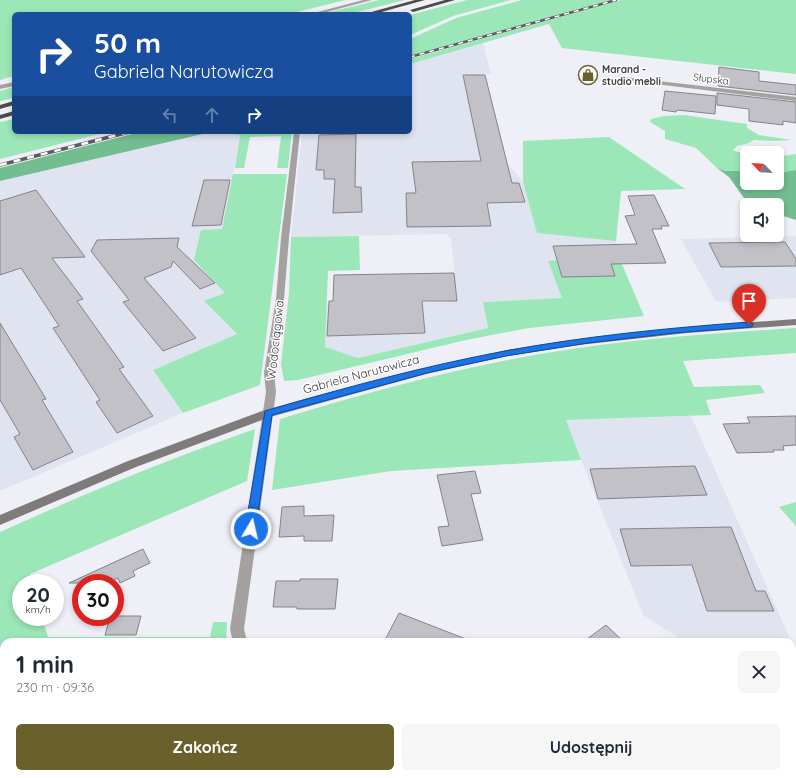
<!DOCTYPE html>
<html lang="pl">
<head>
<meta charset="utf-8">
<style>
  :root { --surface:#fff; --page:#f6f6f7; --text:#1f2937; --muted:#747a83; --accent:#6a602c }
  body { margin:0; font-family:Quicksand,sans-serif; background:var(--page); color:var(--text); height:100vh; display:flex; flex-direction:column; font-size:15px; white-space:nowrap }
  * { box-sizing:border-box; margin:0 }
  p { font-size:13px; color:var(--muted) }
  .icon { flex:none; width:22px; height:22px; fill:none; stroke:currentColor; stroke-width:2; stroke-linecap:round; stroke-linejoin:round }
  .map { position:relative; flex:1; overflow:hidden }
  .side { position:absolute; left:0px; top:638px; width:796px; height:140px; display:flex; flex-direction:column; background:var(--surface); border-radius:12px 12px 0 0; box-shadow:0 2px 6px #0003 }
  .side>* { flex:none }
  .banner { position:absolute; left:12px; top:12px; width:400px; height:122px; border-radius:6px; box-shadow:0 2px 6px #0003; background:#1a4fa0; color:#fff; overflow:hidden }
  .needle { width:26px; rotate:295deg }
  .controls { position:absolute; left:740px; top:146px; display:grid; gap:8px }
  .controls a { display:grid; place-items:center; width:44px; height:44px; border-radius:6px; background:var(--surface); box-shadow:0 2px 6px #0003; font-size:20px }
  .speed { position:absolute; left:12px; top:574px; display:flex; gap:8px; font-size:20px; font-weight:700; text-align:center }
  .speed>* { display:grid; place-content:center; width:52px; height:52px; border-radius:50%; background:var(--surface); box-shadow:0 2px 6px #0003; line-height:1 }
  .speed small { font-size:10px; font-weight:400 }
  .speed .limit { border:6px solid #d22; background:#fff; color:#111 }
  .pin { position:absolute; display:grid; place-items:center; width:34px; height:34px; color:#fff; margin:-41px -17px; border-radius:50% 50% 50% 0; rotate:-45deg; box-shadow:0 0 4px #0007 }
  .pin .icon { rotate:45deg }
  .me { position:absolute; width:44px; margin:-22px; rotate:9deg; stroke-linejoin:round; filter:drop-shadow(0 0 3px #0008) }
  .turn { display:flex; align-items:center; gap:14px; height:84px; padding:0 16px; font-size:18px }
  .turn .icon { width:52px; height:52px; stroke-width:2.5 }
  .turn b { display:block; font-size:28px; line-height:34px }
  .lanes { display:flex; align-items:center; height:38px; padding:0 16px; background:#0003; justify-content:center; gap:20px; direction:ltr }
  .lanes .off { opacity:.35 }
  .round { display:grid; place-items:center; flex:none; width:42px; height:42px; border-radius:6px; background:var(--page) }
  .headline { display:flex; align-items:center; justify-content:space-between; height:68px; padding:0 16px }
  h1 { font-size:24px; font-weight:700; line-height:30px }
  .action { display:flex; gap:8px; margin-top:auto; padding:8px 16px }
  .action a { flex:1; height:46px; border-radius:6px; background:var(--accent); color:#fff; font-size:16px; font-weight:700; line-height:46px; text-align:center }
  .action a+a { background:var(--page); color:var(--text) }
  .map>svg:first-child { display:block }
  .built { fill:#e0e4f1 }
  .green { fill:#9be7b8 }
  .forest { fill:#72be90 }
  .building { fill:#c1c1c7; stroke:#83838a }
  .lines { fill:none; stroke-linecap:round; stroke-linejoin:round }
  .minor { fill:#a5a1a1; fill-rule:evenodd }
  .secondary { fill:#807b7b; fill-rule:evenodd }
  .motorway { fill:#50494a; fill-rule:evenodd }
  .rail-far1-casing { stroke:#5b5c60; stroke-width:2.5 }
  .rail-casing { stroke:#5b5c60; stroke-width:3.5 }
  .rail-far1 { stroke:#fefefe; stroke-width:1.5; stroke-dasharray:5; stroke-linecap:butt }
  .rail { stroke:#fefefe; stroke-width:2.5; stroke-dasharray:7; stroke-linecap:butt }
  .route { fill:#1a73e8; stroke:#114b97 }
  .labels { text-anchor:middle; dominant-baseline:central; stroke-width:3; stroke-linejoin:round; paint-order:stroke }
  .far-poi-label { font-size:10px; font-weight:bold; fill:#393a3d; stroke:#fefefe; text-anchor:start }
  .far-street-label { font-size:10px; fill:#393a3d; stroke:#fefefe }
  .street-label { font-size:12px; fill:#393a3d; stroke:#fefefe }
</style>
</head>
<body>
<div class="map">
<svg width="796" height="778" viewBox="0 0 796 778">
  <rect width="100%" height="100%" fill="#eff0f7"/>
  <g class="built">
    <polygon points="483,43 491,74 485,75 508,164 523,182 537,233 616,241 615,247 619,257 549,262 563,298 483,302 488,328 358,358 325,348 327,305 457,301 451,237 448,237 447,234 291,237 302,132 410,132 410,64"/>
    <polygon points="207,133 240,134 234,171 222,229 226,293 205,302 237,334 153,370 183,413 0,491 0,181"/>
    <polygon points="796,236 796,298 716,302 681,239"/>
    <polygon points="691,416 789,636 785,642 685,642 643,615 565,420"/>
  </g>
  <g class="green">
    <polygon points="0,0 346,0 288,14 14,14 14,76 0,80"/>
    <polygon points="379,0 405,0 349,14 322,14"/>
    <polygon points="467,0 511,0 453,16 410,35 410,15"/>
    <polygon points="522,0 611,0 410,56 410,39 456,18"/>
    <polygon points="621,0 796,0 796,74 562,48 549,24 410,64 410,59"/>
    <polygon points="14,87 14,98 0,101 0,91"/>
    <path d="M 684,115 L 747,124 L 747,128 L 759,135 L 792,140 L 773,141 L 754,140 L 749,143 L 737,146 L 733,150 C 742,157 753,144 767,153 L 747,153 L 747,171 L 725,171 L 717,168 L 696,148 L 665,139 L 665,131 L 650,122 L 651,119 L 664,116 Z"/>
    <polygon points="14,119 14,132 107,132 0,159 0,122"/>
    <polygon points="231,132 292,132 288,168 277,168 281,136 250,137 244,168 235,168 240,135 230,134"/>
    <polygon points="609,137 685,189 621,191 616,241 537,233 523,182 523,141"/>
    <polygon points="796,154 796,170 777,173 777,157"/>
    <polygon points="233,174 287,174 260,385 183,413 153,370 237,334 204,301 225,293 194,260 201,230 222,229"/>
    <polygon points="359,236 360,270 328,271 325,347 358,358 488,328 483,302 562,298 548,261 619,257 644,316 529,328 466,340 298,380 284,381 281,364 289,293 291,237"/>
    <path d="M 796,328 L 796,353 L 683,361 L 694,387 L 760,385 L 765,393 L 706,400 L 711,415 L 566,420 L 581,460 L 391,471 L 272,490 L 280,419 C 355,396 431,375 508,360 C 603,341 700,334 796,328 Z"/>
    <path d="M 255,429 L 247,481 L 30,574 L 32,583 L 21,583 L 21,617 L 42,617 L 48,637 L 210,637 L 213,622 L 227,622 L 226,642 L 4,642 L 4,774 L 109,774 L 107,778 L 0,778 L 0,532 C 84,494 168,459 255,429 Z"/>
    <polygon points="796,502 796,526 779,507"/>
  </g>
  <g class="forest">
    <polygon points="140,132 231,132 230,134 207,133 0,181 0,168"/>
    <polygon points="717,168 725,171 747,171 747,183 777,183 777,173 796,170 796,220 777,214 777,205 759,205 744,198 729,177"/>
  </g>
  <g class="building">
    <polygon points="719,67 759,72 759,81 796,85 796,95 718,86"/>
    <polygon points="463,75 485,75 512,183 519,183 525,202 487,203 491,226 407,227 406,193 416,193 412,162 481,161"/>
    <polygon points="665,91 716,96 715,114 677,110 676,112 662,110"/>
    <polygon points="717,93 796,102 796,123 783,121 783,125 749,121 749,109 717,105"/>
    <polygon points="356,134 355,187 361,187 362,212 333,213 335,179 324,179 324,170 316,170 319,135"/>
    <polygon points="204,180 230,180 221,225 192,226"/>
    <polygon points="36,190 85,257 52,258 83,299 77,301 124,367 119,369 153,416 117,433 96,402 100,400 53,328 59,326 21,268 0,275 0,201"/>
    <polygon points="654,195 669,226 661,226 662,229 652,229 666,263 611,264 615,276 562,277 553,246 637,244 625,216 635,215 628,196"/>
    <polygon points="179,238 177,247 215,283 200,289 173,261 171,267 144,278 196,338 163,351 123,302 129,300 91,251 97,240"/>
    <polygon points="785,242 796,259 796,266 721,267 709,243"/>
    <polygon points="454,273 457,301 422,301 425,333 327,336 329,301 333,301 334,275"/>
    <polygon points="0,323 46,399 42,400 73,452 33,470 14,437 20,434 0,400"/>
    <polygon points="796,416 796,445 783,446 784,450 773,450 774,452 737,453 723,424 750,423 747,417"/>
    <polygon points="695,466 707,495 598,499 590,469"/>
    <polygon points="475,471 481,493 471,494 483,540 442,546 438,527 449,526 437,475"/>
    <polygon points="304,506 304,516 334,515 332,541 304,541 304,536 279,537 282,507"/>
    <polygon points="731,527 756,591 765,591 774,611 707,611 692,565 631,566 620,529"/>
    <polygon points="143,549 150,563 133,571 135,576 120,583 118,578 107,583 69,583"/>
    <polygon points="300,579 338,579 335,609 297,609 296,607 273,607 276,581 300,581"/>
    <polygon points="399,613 471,641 471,642 384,642"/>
    <polygon points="115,616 141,616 136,635 105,635 110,617"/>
    <polygon points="606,625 624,642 583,642"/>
  </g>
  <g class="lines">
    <g class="minor">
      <polygon points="363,0 372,0 319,14 310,14"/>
      <polygon points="624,77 796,97 796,101 622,80 621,79"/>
      <polygon points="14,82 14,86 0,89 0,85"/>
      <polygon points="294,132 300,132 289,238 284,299 274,373 276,392 244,629 247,642 233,642 230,629 266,392 264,373 276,299 281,238"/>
      <polygon points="524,774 546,774 547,778 525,778"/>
    </g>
    <polygon class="secondary" points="796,319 796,325 687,333 579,345 507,356 426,374 270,417 136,467 0,525 0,515 128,461 262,411 308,398 426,368 507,350 579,339 687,327"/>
    <g class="motorway">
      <polygon points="415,0 425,0 374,14 364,14"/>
      <polygon points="445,0 455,0 413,12 410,10"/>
      <polygon points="14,101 14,105 0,109 0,105"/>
      <polygon points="14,111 14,115 0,119 0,115"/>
    </g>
    <g class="rail-far1-casing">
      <polyline id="rail-far1" points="410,57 616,0"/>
    </g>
    <g class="rail-casing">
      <polyline id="rail" points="0,165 129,132"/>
    </g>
    <use href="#rail-far1" class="rail-far1"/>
    <use href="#rail" class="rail"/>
  </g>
  <path class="route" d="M 749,322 L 752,323 L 753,325 L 752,327 L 674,333 L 588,343 L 506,356 L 431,372 L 272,415 L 256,529 L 254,532 L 251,534 L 247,532 L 245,529 L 265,411 C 344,388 424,366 505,351 C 586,336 667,328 749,322 Z"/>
  <defs>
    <g id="shop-ring" transform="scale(1)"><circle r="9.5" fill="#fefefe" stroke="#6a602c" stroke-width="1.5"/><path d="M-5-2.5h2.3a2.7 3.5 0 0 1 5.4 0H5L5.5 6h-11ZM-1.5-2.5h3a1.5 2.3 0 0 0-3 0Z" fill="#6a602c"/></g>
  </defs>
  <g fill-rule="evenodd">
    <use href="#shop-ring" x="588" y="75"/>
  </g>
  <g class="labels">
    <g class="far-poi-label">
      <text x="602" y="69">Marand -<tspan x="602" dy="12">studio mebli</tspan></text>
    </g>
    <g class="far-street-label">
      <text transform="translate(711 79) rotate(7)">Słupska</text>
    </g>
    <g class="street-label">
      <text transform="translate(275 340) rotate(-84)">Wodociągowa</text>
      <text transform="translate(361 374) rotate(-15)">Gabriela Narutowicza</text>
    </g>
  </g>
</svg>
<div class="controls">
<a><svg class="needle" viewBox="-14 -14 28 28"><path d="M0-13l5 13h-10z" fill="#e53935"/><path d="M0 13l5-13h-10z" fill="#747a83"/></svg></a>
<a><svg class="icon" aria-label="sound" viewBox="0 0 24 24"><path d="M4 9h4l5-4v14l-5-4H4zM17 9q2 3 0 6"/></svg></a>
</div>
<div class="speed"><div>20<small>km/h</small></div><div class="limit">30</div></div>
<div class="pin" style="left:749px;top:325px;background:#d93025"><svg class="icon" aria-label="arrive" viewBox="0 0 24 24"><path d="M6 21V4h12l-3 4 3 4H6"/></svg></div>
<svg class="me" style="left:251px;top:529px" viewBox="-20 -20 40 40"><circle r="17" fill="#1a73e8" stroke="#fff" stroke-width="3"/><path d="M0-11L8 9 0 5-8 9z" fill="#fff"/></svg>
<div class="banner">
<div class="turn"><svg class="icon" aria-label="right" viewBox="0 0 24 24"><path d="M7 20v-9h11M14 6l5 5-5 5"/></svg><div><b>50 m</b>Gabriela Narutowicza</div></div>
<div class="lanes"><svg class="icon off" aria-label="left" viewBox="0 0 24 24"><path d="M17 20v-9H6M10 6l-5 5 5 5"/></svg><svg class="icon off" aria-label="ahead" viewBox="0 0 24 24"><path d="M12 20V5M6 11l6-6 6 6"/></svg><svg class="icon" aria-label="right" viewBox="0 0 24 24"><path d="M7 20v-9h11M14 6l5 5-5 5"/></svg></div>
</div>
<section class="side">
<div class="headline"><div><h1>1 min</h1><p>230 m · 09:36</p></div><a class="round"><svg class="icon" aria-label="close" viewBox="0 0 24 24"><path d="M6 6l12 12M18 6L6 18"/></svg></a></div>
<div class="action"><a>Zakończ</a><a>Udostępnij</a></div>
</section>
</div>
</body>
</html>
